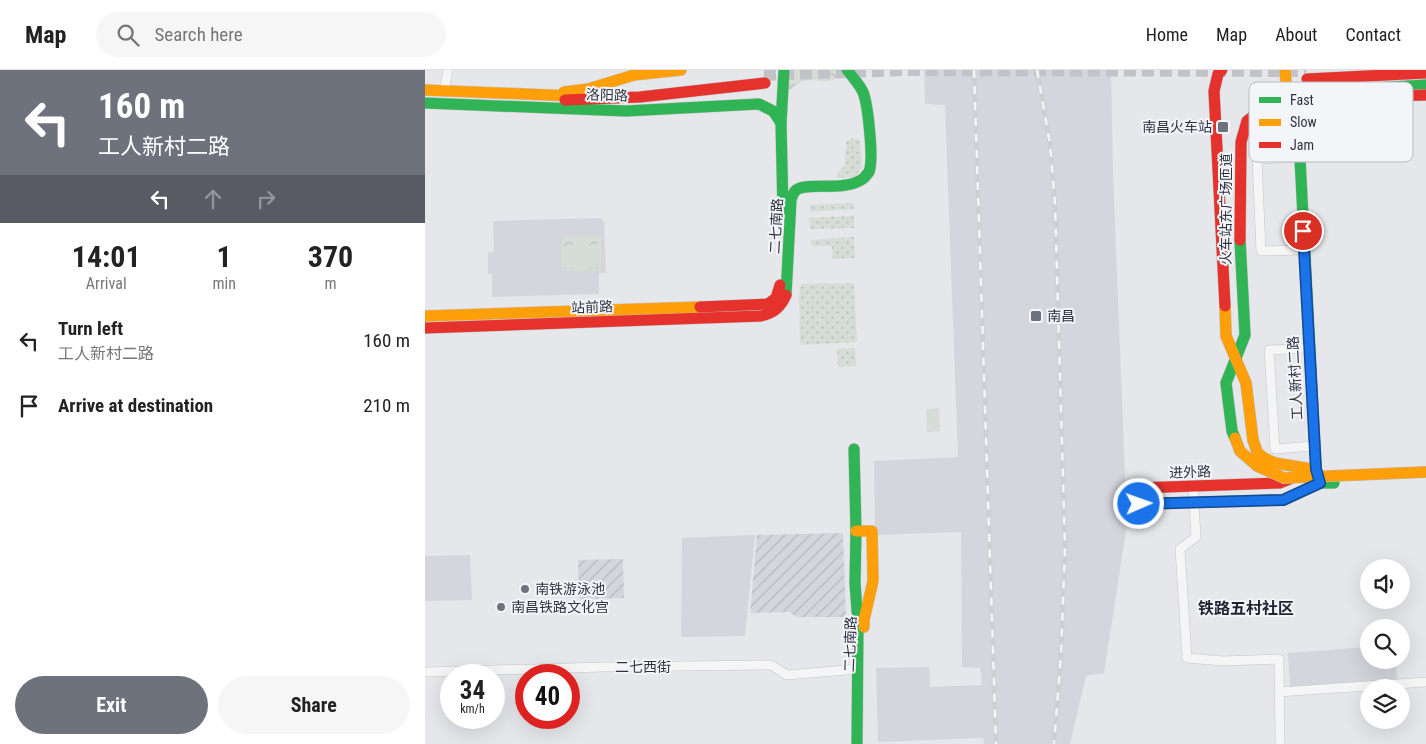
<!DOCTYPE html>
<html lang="en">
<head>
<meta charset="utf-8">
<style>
  :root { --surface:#fff; --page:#f6f6f6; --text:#222; --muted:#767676; --line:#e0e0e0; --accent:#6e727d }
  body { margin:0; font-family:"Roboto Condensed","Noto Sans SC",sans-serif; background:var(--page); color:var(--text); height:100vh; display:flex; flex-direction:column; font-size:19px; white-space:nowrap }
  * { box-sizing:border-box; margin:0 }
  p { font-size:16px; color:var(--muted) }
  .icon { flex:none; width:28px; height:28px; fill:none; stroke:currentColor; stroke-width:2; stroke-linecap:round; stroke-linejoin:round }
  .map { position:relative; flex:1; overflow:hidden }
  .sheet { display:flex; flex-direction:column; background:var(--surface); width:425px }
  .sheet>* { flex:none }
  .banner { background:#6e727d; color:#fff; overflow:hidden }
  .buttons { position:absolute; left:935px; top:489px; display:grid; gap:10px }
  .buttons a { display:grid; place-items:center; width:50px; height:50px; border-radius:50%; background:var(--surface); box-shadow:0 5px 20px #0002; font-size:25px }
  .speed { position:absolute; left:15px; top:594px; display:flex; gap:10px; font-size:25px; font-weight:700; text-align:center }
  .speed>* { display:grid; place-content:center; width:65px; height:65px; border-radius:50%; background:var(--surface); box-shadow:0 5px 20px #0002; line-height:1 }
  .speed small { font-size:12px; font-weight:400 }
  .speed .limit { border:8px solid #d22; background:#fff; color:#111 }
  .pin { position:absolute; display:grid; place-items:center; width:42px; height:42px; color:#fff; margin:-21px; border:2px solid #fff; border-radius:50%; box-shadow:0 1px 5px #0007 }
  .me { position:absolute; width:55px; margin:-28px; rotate:88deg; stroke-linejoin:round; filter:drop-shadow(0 0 4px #0008) }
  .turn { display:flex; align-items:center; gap:18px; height:105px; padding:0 15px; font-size:22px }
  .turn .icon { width:65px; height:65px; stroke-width:2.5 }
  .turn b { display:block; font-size:35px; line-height:42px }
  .lanes { display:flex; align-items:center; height:48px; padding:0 15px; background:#0003; justify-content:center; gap:25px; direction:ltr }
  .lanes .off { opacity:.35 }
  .eta { display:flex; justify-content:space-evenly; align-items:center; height:85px; text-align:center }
  .eta b { font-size:30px; font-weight:700; line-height:35px }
  .button { display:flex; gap:10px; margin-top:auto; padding:10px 15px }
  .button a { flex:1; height:58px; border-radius:30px; background:var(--accent); color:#fff; font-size:20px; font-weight:700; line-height:58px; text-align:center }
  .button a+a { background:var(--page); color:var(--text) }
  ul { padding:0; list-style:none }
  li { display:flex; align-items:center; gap:15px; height:65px; padding:0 15px }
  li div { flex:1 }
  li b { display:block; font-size:19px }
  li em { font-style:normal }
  header { display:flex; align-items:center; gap:30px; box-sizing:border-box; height:70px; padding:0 25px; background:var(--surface); border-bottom:1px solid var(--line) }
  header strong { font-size:24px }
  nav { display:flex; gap:28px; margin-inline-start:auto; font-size:18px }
  .search { width:350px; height:45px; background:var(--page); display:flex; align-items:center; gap:12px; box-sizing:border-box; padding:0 18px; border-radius:28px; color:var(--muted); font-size:19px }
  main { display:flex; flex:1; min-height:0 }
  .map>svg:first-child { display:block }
  .built { fill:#d5d6dd }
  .industrial { fill:url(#industrial-furrows) }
  .grass { fill:url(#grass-dots) }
  .park { fill:url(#park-crowns) }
  .pitch { fill:#d6ddd7 }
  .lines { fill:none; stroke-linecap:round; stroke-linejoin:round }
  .secondary-tunnel { stroke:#c1c3c8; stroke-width:12; stroke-dasharray:12 6; stroke-linecap:butt }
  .street-casing { stroke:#c4c5c8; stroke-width:10 }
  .fast-casing { stroke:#c4c5c8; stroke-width:12 }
  .slow-casing { stroke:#c4c5c8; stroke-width:12 }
  .jam-casing { stroke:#c4c5c8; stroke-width:12 }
  .street { stroke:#f5f5f6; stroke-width:9 }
  .fast { stroke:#30b455; stroke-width:11 }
  .slow { stroke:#ff9f0a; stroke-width:11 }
  .jam { stroke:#e5322d; stroke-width:11 }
  .rail-casing { stroke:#cecfd1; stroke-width:4.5 }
  .rail { stroke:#f4f5f8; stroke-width:2.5; stroke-dasharray:8; stroke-linecap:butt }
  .fast-bridge-casing { stroke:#b8babe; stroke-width:12; stroke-linecap:butt }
  .slow-bridge-casing { stroke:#b8babe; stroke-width:12; stroke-linecap:butt }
  .jam-bridge-casing { stroke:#b8babe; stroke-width:12; stroke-linecap:butt }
  .fast-bridge { stroke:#30b455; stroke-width:11 }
  .slow-bridge { stroke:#ff9f0a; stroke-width:11 }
  .jam-bridge { stroke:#e5322d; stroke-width:11 }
  .route-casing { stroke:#114b97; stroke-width:12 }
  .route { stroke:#1a73e8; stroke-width:9 }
  .poi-dot { fill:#6e727d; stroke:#f4f5f8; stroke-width:2 }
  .labels { text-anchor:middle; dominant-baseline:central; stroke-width:4; stroke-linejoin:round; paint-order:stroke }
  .street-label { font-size:14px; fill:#2e3342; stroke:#f4f5f8 }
  .poi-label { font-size:14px; fill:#2e3342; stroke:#f4f5f8; text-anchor:start }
  .quarter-label { font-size:16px; font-weight:bold; fill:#1f2433; stroke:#f4f5f8 }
  .key { fill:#f4f5f8; stroke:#b9bbc1; stroke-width:1 }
  .key-label { font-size:14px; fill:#2e3342 }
</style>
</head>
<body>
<header>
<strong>Map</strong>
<div class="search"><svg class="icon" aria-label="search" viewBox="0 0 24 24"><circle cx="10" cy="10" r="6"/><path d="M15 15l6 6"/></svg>Search here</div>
<nav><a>Home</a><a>Map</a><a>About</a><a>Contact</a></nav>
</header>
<main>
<section class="sheet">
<div class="banner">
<div class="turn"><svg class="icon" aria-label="left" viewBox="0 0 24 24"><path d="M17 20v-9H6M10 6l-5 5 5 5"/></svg><div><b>160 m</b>工人新村二路</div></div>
<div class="lanes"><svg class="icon" aria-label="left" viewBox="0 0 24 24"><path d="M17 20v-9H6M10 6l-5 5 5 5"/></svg><svg class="icon off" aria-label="ahead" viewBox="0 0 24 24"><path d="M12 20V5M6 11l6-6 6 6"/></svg><svg class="icon off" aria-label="right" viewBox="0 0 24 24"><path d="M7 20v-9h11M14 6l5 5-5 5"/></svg></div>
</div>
<div class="eta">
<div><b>14:01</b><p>Arrival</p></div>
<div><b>1</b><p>min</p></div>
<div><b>370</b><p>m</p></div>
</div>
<ul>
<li><svg class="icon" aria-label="left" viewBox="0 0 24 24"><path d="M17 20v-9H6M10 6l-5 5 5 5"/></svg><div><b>Turn left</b><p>工人新村二路</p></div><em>160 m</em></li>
<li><svg class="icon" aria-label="arrive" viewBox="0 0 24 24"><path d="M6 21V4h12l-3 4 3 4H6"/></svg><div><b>Arrive at destination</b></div><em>210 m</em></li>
</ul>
<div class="button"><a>Exit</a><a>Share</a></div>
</section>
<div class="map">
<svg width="1001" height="674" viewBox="0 0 1001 674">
  <defs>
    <pattern id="industrial-furrows" width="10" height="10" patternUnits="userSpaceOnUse" patternTransform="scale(1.25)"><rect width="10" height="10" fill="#d5d6dd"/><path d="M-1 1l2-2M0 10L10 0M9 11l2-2" fill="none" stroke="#b7b8bf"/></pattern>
    <pattern id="grass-dots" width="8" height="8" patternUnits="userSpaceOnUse" patternTransform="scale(1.25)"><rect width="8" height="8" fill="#d6ddd7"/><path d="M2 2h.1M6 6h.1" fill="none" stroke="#b8beba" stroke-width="1.8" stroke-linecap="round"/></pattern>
    <pattern id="park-crowns" width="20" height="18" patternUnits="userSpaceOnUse" patternTransform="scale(1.25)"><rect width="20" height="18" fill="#d6ddd7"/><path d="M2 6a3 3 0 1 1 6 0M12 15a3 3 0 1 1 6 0" fill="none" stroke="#b8beba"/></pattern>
  </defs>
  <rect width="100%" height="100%" fill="#e6e7ea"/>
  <g class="built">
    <polygon points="499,0 686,0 688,104 702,454 679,603 661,606 645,674 559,674 558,668 453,672 451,598 504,597 505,617 557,615 555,598 537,597 536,462 450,465 449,391 533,387 520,35 500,34"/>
    <polygon points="177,148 179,153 181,203 174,203 174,224 67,227 67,204 63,204 63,182 69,182 68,151"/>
    <polygon points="330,465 320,566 256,567 257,468"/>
    <polygon points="45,485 47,530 0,531 0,486"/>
    <polygon points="944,577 944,590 971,590 972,610 865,617 863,583"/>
  </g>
  <g class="industrial">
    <polygon points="418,463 421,547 371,547 365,542 325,543 332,465"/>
    <polygon points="198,489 199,528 154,529 153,490"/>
  </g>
  <g class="grass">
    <polygon points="427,68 435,70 437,97 430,107 411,108 412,104 420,95 421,72"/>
    <polygon points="428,133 429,139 385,142 385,135"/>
    <polygon points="429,146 429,158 385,159 384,148"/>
    <polygon points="429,167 430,188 408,189 407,176 387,176 386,170"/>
    <polygon points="429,213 432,272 375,275 374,225 376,214"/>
    <polygon points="430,278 431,296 413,297 412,279"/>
  </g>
  <g class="park">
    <path d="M 365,0 L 414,0 C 413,16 396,10 384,10 C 376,11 371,14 366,20 L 361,19 Z"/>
    <rect x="137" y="166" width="39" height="35"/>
  </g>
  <g class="pitch">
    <polygon points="173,174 174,197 140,198 139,176"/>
    <polygon points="514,338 515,361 502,362 501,339"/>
  </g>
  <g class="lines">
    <polyline class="secondary-tunnel" points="339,5 479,0 881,1"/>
    <g class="street-casing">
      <g id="street">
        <polyline points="19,21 23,0"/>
        <polyline points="874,87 832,89 836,181 879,180"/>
        <polyline points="884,278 844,280 850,379 889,376"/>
        <polyline points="768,417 771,467 755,479 762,588 798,591 854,589 855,674"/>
        <polyline points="0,602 178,597 346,595 362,605 433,599"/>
        <polyline points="854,622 1001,612"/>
      </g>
    </g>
    <g class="fast-casing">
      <g id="fast">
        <polyline points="931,19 1001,15"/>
        <polyline points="862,23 873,50 886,301"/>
        <polyline points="0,33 201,41 334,34 348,41 356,53"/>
        <polyline points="358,140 356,53 359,0"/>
        <path d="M 361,225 L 366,130 C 367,126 368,123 371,120 C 383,111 420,123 439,108 C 439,108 443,103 444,102 C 449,90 443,35 438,22 C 434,14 428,7 422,0"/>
        <polyline points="429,379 431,461 430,513 433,554 432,674"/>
        <polyline points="737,433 859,430 895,413 909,413"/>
      </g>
    </g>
    <g class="slow-casing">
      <g id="slow">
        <polyline points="860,0 862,23 869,23"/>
        <polyline points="0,20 148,26"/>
        <polyline points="139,22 163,19 209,5 256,0"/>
        <polyline points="0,246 275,237"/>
        <polyline points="431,461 447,461 448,511 439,550 439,557"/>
      </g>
    </g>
    <g class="jam-casing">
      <g id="jam">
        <polyline points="882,9 1001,3"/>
        <polyline points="140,30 215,27 340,13"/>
        <polyline points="275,237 343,234 351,228 355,215"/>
        <path d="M 0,258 L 336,246 C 349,243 356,237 361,225"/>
        <polyline points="886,301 891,399 893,408"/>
        <polyline points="737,433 714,434 713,418 855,413 865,409"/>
      </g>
    </g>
    <use href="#street" class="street"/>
    <use href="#fast" class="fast"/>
    <use href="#slow" class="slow"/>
    <use href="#jam" class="jam"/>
    <g class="rail-casing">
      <g id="rail">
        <polyline points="549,0 571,674"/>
        <polyline points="612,0 625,74 630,134 640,477 636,585 629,674"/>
      </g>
    </g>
    <use href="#rail" class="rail"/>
    <g class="fast-bridge-casing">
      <polyline id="fast-bridge" points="810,368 807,361 801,313 820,265 815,170"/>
    </g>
    <g class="slow-bridge-casing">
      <g id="slow-bridge">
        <polyline points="800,236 801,266 821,313 828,370 832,382 839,388 850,393 886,399"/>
        <polyline points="810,368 815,381 832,396 859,408 1001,402"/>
      </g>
    </g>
    <g class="jam-bridge-casing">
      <g id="jam-bridge">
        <polyline points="797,0 793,4 789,21 800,236"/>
        <polyline points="815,170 816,72 822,51 840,37 857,31 874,28 1001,25"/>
      </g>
    </g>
    <use href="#fast-bridge" class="fast-bridge"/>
    <use href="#slow-bridge" class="slow-bridge"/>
    <use href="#jam-bridge" class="jam-bridge"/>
  </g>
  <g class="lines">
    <g class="route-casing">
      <polyline id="route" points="714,434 858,430 895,413 891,399 878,161"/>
    </g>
    <use href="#route" class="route"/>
  </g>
  <g class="poi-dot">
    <rect x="792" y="51" width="12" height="12" rx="2.5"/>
    <rect x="605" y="240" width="12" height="12" rx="2.5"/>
    <circle cx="100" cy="519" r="5"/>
    <circle cx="76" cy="537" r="5"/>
  </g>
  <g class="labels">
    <g class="street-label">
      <text transform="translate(182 25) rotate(2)">洛阳路</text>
      <text transform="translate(801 139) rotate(-90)">火车站东广场匝道</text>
      <text transform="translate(351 156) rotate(-87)">二七南路</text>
      <text transform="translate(167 237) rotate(-2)">站前路</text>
      <text transform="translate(870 308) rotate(-93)">工人新村二路</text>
      <text transform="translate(765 402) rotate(-2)">进外路</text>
      <text transform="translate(425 574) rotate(-88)">二七南路</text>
      <text x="218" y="597">二七西街</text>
    </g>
    <g class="poi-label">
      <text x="787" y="57" text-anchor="end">南昌火车站</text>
      <text x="622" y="246">南昌</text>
      <text x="110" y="519">南铁游泳池</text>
      <text x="86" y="537">南昌铁路文化宫</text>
    </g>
    <g class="quarter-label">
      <text x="821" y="538">铁路五村社区</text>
    </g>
  </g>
  <rect x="824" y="12" width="164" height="80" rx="8" class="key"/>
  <rect x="834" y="27" width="22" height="6" fill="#30b455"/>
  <rect x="834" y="49" width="22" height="7" fill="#ff9f0a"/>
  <rect x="834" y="72" width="22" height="6" fill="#e5322d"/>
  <g class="key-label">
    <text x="865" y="35">Fast</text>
    <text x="865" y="57">Slow</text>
    <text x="865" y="80">Jam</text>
  </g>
</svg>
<div class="buttons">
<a><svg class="icon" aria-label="sound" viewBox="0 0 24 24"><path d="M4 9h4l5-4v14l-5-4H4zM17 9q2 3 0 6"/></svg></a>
<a><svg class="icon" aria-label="search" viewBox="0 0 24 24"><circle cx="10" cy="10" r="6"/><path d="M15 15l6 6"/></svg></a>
<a><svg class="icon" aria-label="layers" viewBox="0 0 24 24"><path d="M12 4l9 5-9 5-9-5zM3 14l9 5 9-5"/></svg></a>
</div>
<div class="speed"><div>34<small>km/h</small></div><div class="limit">40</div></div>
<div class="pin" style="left:878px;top:161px;background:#d93025"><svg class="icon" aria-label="arrive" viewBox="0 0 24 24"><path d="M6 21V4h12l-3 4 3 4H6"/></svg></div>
<svg class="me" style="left:714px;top:434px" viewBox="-20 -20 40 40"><circle r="17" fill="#1a73e8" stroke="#fff" stroke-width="3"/><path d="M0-11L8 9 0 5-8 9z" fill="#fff"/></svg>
</div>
</main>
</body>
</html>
